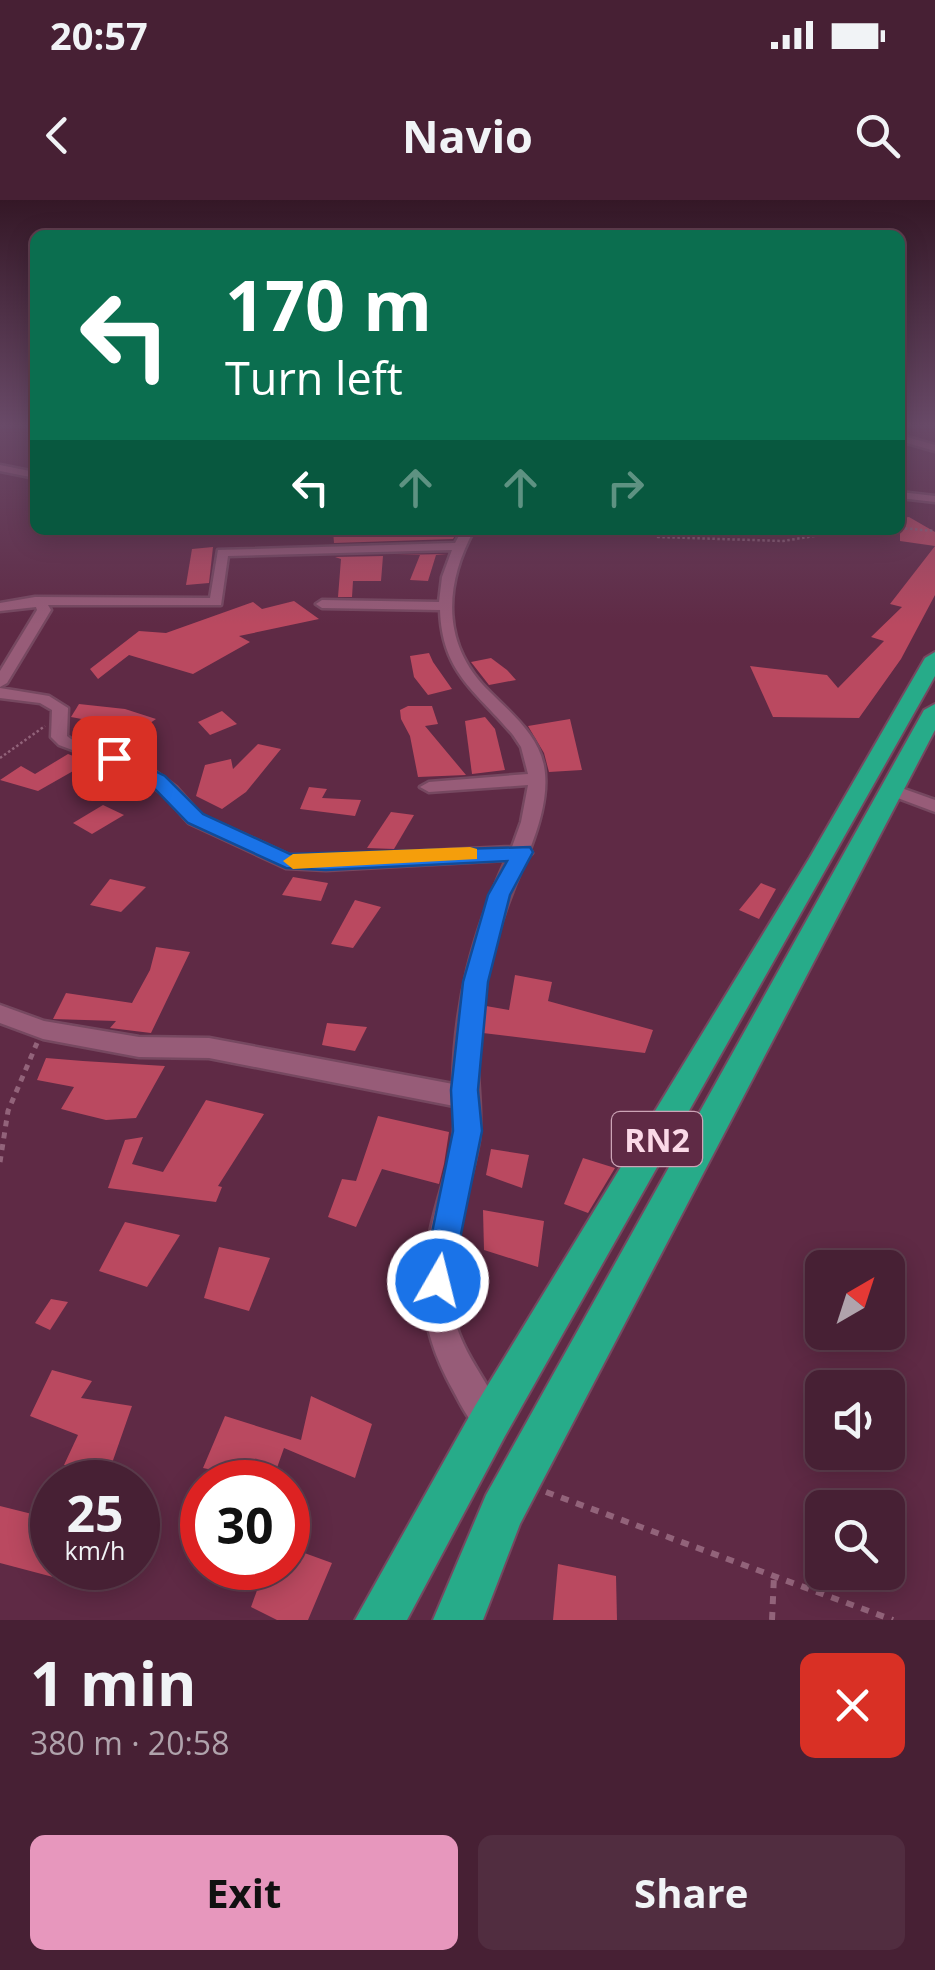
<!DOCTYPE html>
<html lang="en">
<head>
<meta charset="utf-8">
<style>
  :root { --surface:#472034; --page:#512d40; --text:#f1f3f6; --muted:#b0a3ac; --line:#5f3e4f; --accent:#e797bd }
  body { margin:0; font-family:"Open Sans",sans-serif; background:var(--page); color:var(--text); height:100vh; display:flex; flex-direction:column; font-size:38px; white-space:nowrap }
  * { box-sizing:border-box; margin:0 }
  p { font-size:32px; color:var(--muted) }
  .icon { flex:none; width:55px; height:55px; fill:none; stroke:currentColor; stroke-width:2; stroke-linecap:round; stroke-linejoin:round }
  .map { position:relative; height:1420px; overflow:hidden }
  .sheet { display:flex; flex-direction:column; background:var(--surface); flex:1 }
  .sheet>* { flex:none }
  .banner { position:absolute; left:30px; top:30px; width:875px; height:305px; border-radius:15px; box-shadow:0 5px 25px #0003,0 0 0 2px var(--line); background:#0b6e4f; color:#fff; overflow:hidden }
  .needle { width:65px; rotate:39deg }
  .tools { position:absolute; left:805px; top:1050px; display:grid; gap:20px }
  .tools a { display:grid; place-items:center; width:100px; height:100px; border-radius:15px; background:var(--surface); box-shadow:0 5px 25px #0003,0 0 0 2px var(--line); font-size:50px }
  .speed { position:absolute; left:30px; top:1260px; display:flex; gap:20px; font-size:50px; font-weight:700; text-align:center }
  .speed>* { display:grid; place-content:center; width:130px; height:130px; border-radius:50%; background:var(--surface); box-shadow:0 5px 25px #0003,0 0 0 2px var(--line); line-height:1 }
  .speed small { font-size:25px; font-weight:400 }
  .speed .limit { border:15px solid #d22; background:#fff; color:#111 }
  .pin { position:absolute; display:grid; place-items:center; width:85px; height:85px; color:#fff; margin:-42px; border-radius:20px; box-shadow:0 5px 15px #0006 }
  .me { position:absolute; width:110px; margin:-55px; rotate:8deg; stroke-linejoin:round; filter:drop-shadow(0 0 8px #0008) }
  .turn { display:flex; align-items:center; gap:35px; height:210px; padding:0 30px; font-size:45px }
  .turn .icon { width:130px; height:130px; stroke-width:2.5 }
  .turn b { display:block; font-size:70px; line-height:85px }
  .lanes { display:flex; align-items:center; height:95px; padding:0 30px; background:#0003; justify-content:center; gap:50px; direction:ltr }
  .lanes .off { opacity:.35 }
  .round { display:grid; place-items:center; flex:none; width:105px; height:105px; border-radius:15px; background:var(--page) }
  .summary { display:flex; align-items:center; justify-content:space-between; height:170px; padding:0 30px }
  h1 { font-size:60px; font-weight:700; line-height:75px }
  .action { display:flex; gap:20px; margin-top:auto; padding:20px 30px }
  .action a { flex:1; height:115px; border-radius:15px; background:var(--accent); color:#111; font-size:40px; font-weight:700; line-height:115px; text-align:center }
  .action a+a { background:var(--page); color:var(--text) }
  .status { display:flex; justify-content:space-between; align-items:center; height:70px; padding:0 50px; background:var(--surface); direction:ltr }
  .status svg { height:28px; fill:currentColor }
  header { display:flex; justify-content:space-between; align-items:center; height:130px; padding:0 30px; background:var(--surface); font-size:45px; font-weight:700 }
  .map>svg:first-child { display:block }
  .building { fill:#ba4960 }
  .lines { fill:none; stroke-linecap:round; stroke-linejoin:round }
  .minor-casing { stroke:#764860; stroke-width:5 }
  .highway-casing { stroke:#764860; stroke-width:4 }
  .path-far2 { stroke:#92637a; stroke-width:2.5; stroke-dasharray:2.5 2.5; stroke-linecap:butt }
  .path-far1 { stroke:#92637a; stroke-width:5; stroke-dasharray:6 6; stroke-linecap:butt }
  .path { stroke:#92637a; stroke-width:6; stroke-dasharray:8 8; stroke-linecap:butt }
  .minor { fill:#975c78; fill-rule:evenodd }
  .highway { fill:#27ab89; fill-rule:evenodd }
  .route { fill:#1a73e8; stroke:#114b97; stroke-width:2.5 }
  .slow { fill:#f59e0b }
  .labels { text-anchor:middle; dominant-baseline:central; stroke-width:10; stroke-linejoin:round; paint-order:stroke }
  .shield { fill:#5f2a45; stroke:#cca4b6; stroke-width:2.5 }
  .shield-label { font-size:32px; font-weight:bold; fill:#fbd9e7 }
</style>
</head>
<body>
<div class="status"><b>20:57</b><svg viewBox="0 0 49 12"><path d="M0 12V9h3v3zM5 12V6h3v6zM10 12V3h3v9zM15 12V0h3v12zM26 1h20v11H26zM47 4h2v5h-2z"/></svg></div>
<header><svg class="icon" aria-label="back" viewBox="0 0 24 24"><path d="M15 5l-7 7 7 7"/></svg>Navio<svg class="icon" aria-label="search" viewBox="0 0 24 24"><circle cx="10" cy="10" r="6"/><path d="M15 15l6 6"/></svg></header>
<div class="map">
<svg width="935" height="1420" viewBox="0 0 935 1420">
  <rect width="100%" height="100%" fill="#5f2a45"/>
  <g class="building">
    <polygon points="909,317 935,332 935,395 901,459 859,518 773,517 750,466 827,475 838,488 884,441 871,437 902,407 890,404 935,346 900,341 900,318"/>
    <polygon points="333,330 352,330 352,334 457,332 453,339 334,343"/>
    <polygon points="213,347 209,383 186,385 192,349"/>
    <polygon points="447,354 436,355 428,381 410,380 420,355 394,355"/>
    <polygon points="383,356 381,381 353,381 352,397 338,397 341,359 335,357"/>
    <polygon points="294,401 319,419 239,436 250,442 193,474 129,455 98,479 90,469 139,431 166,433 253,402 262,409"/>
    <polygon points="429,453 433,462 452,489 428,495 414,477 410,456"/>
    <polygon points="491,458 507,470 516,480 489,485 471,462"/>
    <polygon points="79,504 125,509 156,519 140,530 71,517"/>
    <polygon points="408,506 432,506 438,524 425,526 466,575 418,577 410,536 401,519 400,510"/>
    <polygon points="222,511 237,524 210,535 198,522"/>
    <polygon points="485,517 495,529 505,570 472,574 465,521"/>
    <polygon points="570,519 582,570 549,572 544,553 528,526"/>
    <polygon points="258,544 281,549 246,592 222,609 196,596 205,565 231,559 233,569"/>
    <polygon points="68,554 89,562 38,591 0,580 21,566 35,574"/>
    <polygon points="309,587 327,589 322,598 361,600 355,616 300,609"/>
    <polygon points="103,605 124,615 92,634 73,623"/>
    <polygon points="391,612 414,615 394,649 367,648"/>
    <polygon points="293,677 328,683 321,701 282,695"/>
    <polygon points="110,679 146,687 121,712 90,705"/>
    <polygon points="761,683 776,689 759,719 739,710"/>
    <polygon points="355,700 381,707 353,748 331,744"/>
    <polygon points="156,747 190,752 151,833 110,828 116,821 53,819 66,793 132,803 150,770"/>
    <polygon points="515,775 552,782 548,801 653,830 645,853 483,833 486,806 509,810"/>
    <polygon points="327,823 367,827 355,851 322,845"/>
    <polygon points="46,858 83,861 165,866 136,918 106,920 61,909 74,887 37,880"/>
    <polygon points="206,900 264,914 218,986 222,987 216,1002 108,988 125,940 143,937 132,964 163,972"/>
    <polygon points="378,916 449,932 444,964 439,984 382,969 356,1027 328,1017 342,979 356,981"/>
    <polygon points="491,949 529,955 522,988 486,975"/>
    <polygon points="583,958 615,968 588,1013 564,1004"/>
    <polygon points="483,1010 544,1021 538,1067 484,1050"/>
    <polygon points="125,1022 180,1035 147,1087 99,1071"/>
    <polygon points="219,1047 270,1058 249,1111 204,1098"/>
    <polygon points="51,1099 68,1102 50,1130 35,1123"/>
    <polygon points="52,1170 92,1181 81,1198 132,1206 111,1266 64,1265 78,1235 30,1216"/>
    <polygon points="311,1196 372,1224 355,1278 284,1248 272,1282 203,1268 225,1216 301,1240"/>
    <polygon points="0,1306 52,1319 52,1368 78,1368 72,1382 0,1363"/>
    <polygon points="288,1347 332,1363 308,1420 277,1420 251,1407 265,1368 288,1368"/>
    <polygon points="558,1364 616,1376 617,1420 553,1420"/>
  </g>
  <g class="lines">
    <g class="minor-casing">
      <g id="minor">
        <polygon points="900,235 935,245 935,251 900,241"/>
        <polygon points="0,265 35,272 35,278 0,271"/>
        <polygon points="900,292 935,296 935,302 900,298"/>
        <path d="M 462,330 L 474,330 C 443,387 442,446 490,492 C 511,513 538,535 544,566 C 549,593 540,623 530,649 L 532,653 L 526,659 C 498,721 481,781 478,849 C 476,879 483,911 479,940 C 470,995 444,1048 452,1105 C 457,1150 489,1180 506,1221 L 501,1232 L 490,1237 C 472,1229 462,1207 453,1190 C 414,1120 418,1071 439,997 C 448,966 457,937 454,906 L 209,858 L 139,857 L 43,839 L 0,823 L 0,805 L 44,821 L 139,837 L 209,838 L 453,884 C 455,801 472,735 506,660 L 326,670 L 286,668 L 189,623 L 164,595 L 136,574 L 59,545 L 51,537 L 52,510 L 40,503 L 0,498 L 0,488 L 49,496 L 68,508 L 67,536 L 71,539 L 148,566 L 176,587 L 201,615 L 289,655 L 326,656 L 512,647 L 521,622 L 528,585 L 429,592 L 420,587 L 429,582 L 528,574 L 521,547 L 513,535 C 476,491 442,473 440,410 L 322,408 L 316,404 L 322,400 L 439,402 L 442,377 L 452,350 L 228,356 L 221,405 L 48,405 L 51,410 L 7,483 L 0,487 L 0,471 L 37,410 L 36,407 L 0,411 L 0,403 L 35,397 L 210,398 L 218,350 L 455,343 Z"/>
        <polygon points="893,585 935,600 935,612 887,594 884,590"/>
      </g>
    </g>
    <g class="highway-casing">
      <g id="highway">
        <polygon points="935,452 935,476 505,1236 407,1420 355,1420 475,1206 810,657 925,458"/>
        <polygon points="935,504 935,530 520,1324 483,1420 433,1420 486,1295 924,510"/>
      </g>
    </g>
    <g class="path-far2">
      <polyline points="900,328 935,331"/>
      <polyline points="650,330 658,337 783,341 852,330"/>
      <polyline points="0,558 45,526"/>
    </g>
    <polyline class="path-far1" points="0,962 8,911 37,843"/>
    <g class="path">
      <polyline points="546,1292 893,1420"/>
      <polyline points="772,1420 774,1376"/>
    </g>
    <use href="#minor" class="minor"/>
    <use href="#highway" class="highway"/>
  </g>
  <linearGradient id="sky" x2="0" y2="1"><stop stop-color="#341726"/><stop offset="0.53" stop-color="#694a68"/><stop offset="1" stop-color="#694a68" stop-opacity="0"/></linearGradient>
  <rect width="935" height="425" fill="url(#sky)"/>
  <polygon class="route" points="107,554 120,554 165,576 203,614 290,654 530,647 533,652 510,695 488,782 478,890 482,931 449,1093 438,1097 426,1093 422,1081 453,931 451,890 463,782 488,695 507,661 326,670 286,668 188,623 151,585 107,562"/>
  <polygon class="slow" points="470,647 477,649 477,659 293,669 283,661 293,654"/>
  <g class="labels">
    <rect class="shield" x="612" y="912" width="90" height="54" rx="8"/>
    <g class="shield-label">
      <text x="657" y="939">RN2</text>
    </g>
  </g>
</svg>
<div class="tools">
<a><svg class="needle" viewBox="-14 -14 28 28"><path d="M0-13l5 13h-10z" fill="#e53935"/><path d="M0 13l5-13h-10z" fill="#b0a3ac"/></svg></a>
<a><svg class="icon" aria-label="sound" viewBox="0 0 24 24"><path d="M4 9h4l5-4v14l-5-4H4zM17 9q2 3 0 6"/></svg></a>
<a><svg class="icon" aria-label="search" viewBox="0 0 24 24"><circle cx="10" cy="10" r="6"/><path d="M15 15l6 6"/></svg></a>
</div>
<div class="speed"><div>25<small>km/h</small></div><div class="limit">30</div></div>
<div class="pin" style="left:114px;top:558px;background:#d93025"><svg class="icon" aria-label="arrive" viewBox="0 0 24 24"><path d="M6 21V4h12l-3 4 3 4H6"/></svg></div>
<svg class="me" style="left:438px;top:1081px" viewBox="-20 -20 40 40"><circle r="17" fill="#1a73e8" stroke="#fff" stroke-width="3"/><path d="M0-11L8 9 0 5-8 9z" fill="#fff"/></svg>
<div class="banner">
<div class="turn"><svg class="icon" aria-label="left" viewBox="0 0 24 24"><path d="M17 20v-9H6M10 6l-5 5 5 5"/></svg><div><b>170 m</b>Turn left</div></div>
<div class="lanes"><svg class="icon" aria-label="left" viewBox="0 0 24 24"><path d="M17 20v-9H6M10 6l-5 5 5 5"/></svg><svg class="icon off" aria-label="ahead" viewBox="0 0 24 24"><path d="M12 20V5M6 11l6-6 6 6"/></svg><svg class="icon off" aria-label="ahead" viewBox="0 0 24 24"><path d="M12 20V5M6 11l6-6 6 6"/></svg><svg class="icon off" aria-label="right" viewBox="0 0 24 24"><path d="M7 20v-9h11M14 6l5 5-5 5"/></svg></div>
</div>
</div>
<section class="sheet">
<div class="summary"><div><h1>1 min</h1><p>380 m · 20:58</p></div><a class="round" style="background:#d93025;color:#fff"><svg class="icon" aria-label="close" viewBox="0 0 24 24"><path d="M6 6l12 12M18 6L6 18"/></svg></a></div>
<div class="action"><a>Exit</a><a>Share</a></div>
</section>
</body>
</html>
